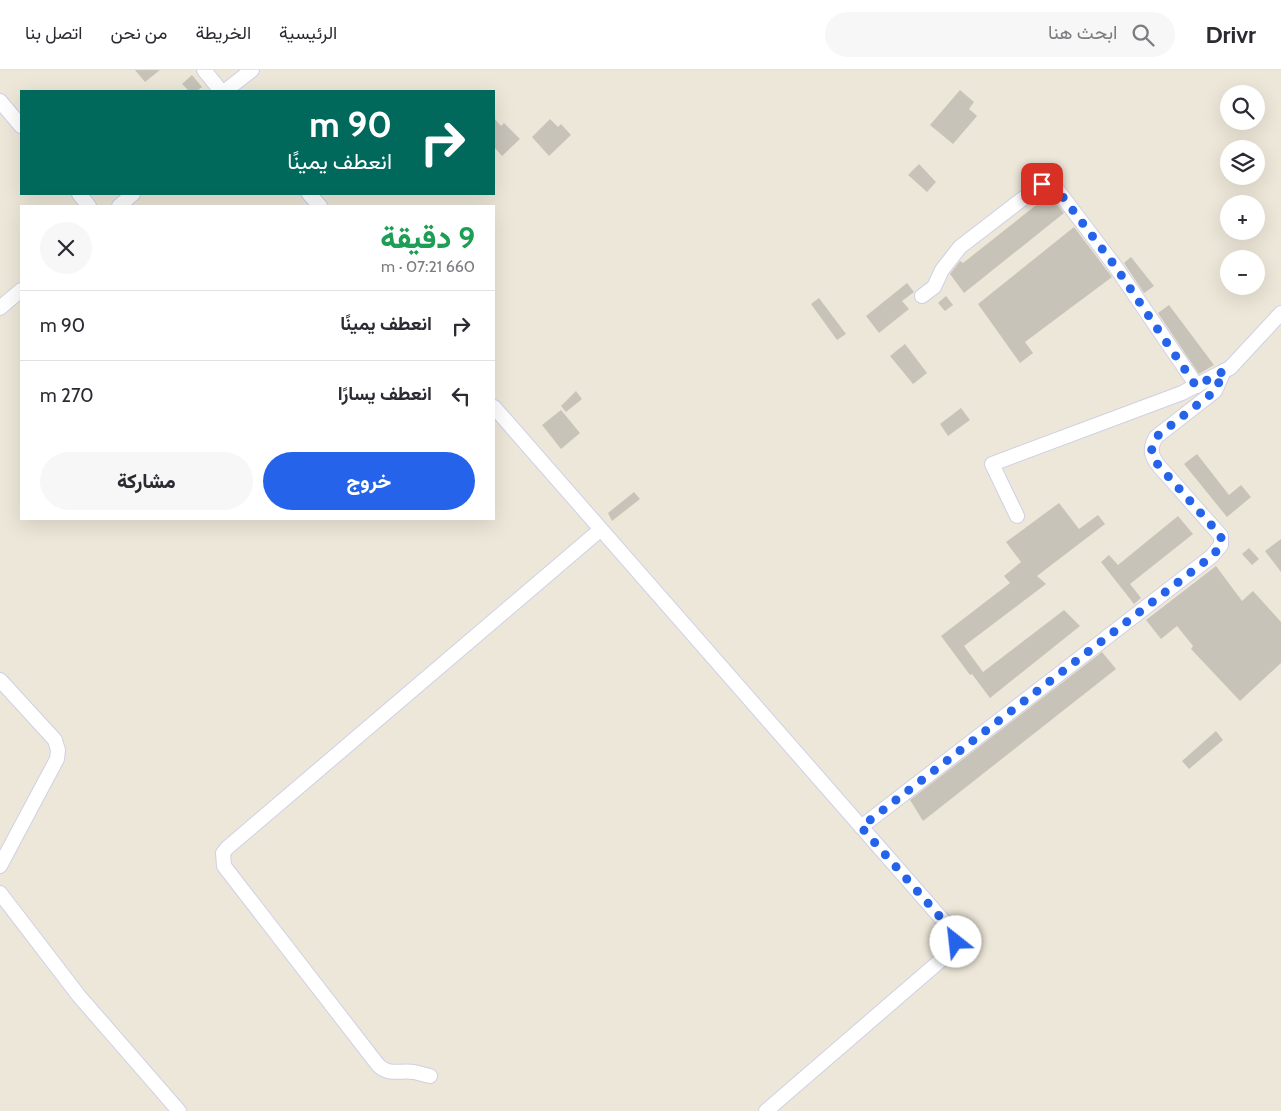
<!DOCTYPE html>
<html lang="ar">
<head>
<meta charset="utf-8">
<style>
  :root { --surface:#fff; --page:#f7f7f7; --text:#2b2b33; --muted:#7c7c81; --line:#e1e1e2; --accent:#2563eb }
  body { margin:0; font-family:Cabin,Vazirmatn,sans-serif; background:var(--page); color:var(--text); direction:rtl; height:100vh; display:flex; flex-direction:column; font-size:19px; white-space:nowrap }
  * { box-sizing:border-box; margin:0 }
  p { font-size:16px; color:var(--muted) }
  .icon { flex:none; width:28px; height:28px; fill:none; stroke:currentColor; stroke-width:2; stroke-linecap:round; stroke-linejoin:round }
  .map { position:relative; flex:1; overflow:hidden; direction:ltr }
  .sheet { position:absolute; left:20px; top:135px; width:475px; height:315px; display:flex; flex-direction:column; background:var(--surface); border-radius:0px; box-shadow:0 5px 20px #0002; direction:rtl }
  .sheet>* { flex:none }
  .guide { position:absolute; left:20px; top:20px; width:475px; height:105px; border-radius:0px; box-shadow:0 5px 20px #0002; direction:rtl; background:#00695c; color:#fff; overflow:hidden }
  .controls { position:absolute; left:1220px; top:15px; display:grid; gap:10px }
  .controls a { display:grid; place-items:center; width:45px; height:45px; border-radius:50%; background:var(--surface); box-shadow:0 5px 20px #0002; font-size:25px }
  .pin { position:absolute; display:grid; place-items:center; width:42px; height:42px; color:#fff; margin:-21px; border-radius:10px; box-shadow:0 2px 8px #0006 }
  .me { position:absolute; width:55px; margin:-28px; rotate:331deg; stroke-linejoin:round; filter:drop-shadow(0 0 4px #0008) }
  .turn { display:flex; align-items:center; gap:18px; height:105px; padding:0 20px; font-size:22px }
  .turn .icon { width:65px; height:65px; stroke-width:2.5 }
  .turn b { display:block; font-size:35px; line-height:42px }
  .round { display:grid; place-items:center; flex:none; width:52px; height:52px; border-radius:26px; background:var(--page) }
  .summary { display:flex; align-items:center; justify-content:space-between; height:85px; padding:0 20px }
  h1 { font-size:30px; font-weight:800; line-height:38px; color:#1e9e55 }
  .primary-button { display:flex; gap:10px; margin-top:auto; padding:10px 20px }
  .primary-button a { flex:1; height:58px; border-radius:30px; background:var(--accent); color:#fff; font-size:20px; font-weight:800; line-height:58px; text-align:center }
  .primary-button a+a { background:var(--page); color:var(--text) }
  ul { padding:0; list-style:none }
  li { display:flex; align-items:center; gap:15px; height:70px; padding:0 20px; border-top:1px solid var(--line) }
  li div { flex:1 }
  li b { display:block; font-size:19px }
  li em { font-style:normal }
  header { display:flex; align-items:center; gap:30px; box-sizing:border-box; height:70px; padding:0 25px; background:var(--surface); border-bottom:1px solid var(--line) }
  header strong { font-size:24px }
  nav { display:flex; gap:28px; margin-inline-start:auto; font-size:18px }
  .search { width:350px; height:45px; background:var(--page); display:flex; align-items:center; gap:12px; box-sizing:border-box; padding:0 18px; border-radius:28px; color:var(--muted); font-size:19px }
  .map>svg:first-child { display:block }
  .building { fill:#c8c3b9 }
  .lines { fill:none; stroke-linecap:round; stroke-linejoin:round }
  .street-casing { stroke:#cfd0e4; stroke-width:16 }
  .street { stroke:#fff; stroke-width:14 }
  .route { stroke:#2563eb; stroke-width:9; stroke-dasharray:0 16.2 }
</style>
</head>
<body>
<header>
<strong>Drivr</strong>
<div class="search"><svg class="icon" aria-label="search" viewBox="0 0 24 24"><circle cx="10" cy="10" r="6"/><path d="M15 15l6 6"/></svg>ابحث هنا</div>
<nav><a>الرئيسية</a><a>الخريطة</a><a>من نحن</a><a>اتصل بنا</a></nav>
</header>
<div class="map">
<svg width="1281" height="1041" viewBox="0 0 1281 1041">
  <rect width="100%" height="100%" fill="#ede7d9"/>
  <g class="building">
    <polygon points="135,0 160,0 145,12"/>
    <polygon points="192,5 202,17 197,21 189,21 182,14"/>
    <polygon points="960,20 974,32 969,39 977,46 953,74 930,55"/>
    <polygon points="494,48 501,56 504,53 520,69 502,86 494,77"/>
    <polygon points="550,49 558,57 561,54 571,65 549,86 532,67"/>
    <polygon points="919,94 936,112 927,122 908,105"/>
    <polygon points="1049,125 1064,143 964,223 950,204 960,191 963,193"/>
    <polygon points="1074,157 1112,207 1025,272 1033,283 1020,293 978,234"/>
    <polygon points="1131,187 1154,216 1144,223 1124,193"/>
    <polygon points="907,213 914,222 902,231 909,239 879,263 866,246"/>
    <polygon points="946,226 953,235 945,241 938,233"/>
    <polygon points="819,228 846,264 837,270 811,234"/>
    <polygon points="1169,235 1214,295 1199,304 1158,243"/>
    <polygon points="905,274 927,303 913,314 890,286"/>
    <polygon points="576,321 582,329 566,342 561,336"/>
    <polygon points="961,338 970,350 948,366 940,354"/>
    <polygon points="561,340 580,363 561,379 542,355"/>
    <polygon points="1197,384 1229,425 1241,415 1251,427 1227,447 1184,394"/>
    <polygon points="634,422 640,429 612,451 608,443"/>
    <polygon points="1059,433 1079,459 1098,445 1105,454 1037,506 1046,514 964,576 983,602 1064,540 1080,556 990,628 972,604 970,605 941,566 1010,513 1004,506 1021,492 1006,472"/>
    <polygon points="1178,446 1193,464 1130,514 1141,528 1134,534 1101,492 1109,485 1118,495"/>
    <polygon points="1281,469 1281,502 1265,481"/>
    <polygon points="1249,478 1259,489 1252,495 1242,484"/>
    <polygon points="1216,496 1242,531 1253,521 1281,552 1281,593 1240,631 1191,579 1193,576 1177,556 1161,569 1146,550"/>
    <polygon points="1102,582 1116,599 923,751 910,730"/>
    <polygon points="1216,661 1223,670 1189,699 1182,691"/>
  </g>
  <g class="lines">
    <g class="street-casing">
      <g id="street">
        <polyline points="204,0 221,21"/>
        <polyline points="225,21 252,0"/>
        <polyline points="0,31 21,56"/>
        <polyline points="79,124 89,136"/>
        <polyline points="309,124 320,136"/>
        <polyline points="119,136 133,124"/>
        <polyline points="922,226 934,217 942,200 960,177 1042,114 1056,118 1115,196 1197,316"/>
        <polyline points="0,238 21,220"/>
        <polyline points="494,337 948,856 956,868 954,876 941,890 766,1041"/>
        <polyline points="1017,446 992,394 1182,323 1224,301"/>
        <polyline points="0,610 55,670 58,680 57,689 0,796"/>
        <path d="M 861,757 L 1212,486 L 1221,475 L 1221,466 L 1159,396 C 1151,386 1149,379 1156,367 L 1215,321 L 1224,301 L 1230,298 L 1281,243"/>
        <polyline points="0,823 79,926 179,1041"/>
        <path d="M 430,1006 C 425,1005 419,1003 414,1002 C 400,1000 389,1006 378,995 L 224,796 L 223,783 L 227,778 L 600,460"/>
      </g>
    </g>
    <use href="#street" class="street"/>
  </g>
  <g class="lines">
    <path class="route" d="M 956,872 L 955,865 L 948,856 L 861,757 L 1212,486 L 1221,476 L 1221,466 L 1159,396 C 1151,386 1149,379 1156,367 L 1215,321 L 1224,301 L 1196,316 L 1115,196 L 1056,118 L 1042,114"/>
  </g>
</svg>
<div class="controls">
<a><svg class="icon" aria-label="search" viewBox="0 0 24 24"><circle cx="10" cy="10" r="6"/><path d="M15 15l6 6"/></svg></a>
<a><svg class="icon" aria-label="layers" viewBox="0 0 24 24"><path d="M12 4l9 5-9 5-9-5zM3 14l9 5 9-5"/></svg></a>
<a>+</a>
<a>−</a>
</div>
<div class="pin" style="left:1042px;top:114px;background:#d93025"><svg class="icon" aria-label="arrive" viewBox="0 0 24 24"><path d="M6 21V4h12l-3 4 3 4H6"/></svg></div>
<svg class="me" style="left:956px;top:872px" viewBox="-20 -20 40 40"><circle r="19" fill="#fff"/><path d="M0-13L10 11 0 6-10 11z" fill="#2563eb"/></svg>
<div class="guide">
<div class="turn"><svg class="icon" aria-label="right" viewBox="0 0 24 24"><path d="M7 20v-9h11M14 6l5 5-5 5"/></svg><div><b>90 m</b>انعطف يمينًا</div></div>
</div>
<section class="sheet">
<div class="summary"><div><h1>9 دقيقة</h1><p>660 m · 07:21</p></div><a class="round"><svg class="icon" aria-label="close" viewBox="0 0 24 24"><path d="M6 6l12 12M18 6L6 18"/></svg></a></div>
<ul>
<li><svg class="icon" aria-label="right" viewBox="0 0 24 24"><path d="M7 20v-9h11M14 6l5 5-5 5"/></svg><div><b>انعطف يمينًا</b></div><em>90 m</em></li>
<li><svg class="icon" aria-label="left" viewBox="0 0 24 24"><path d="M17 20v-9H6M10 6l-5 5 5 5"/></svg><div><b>انعطف يسارًا</b></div><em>270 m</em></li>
</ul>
<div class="primary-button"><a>خروج</a><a>مشاركة</a></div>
</section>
</div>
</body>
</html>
